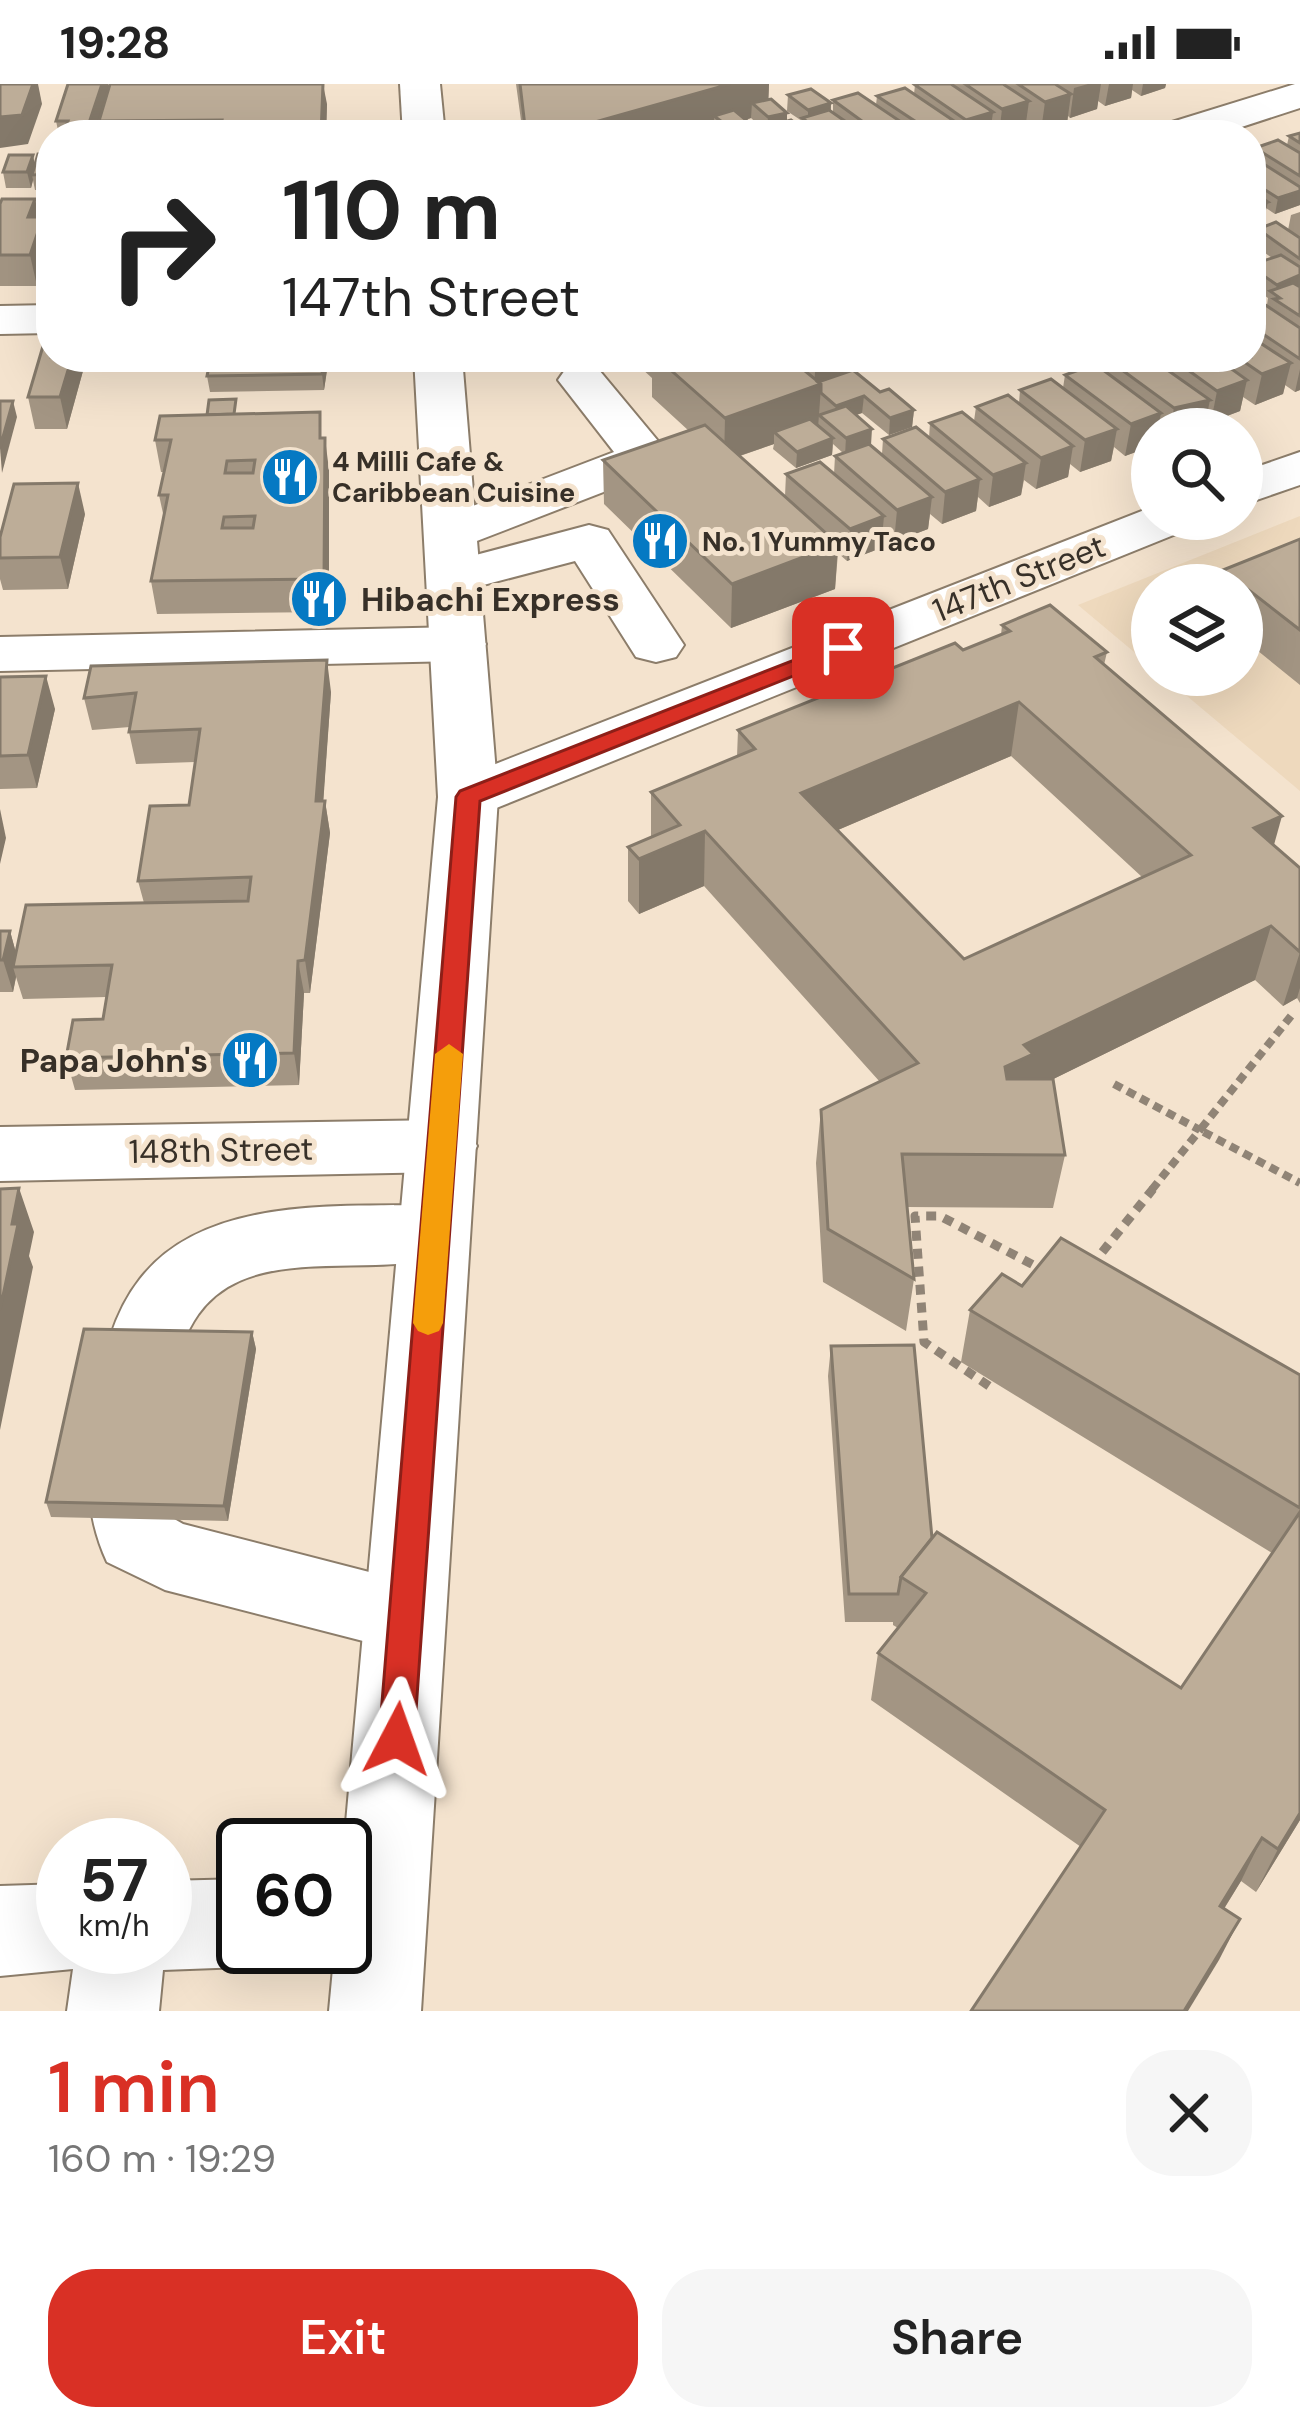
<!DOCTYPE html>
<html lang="en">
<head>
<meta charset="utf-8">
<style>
  :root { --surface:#fff; --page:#f6f6f6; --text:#222; --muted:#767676; --accent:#d93025 }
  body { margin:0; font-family:"DM Sans",sans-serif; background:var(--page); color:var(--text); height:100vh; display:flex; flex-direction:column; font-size:45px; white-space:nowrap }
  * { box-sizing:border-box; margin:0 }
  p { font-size:39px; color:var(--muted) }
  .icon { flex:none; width:66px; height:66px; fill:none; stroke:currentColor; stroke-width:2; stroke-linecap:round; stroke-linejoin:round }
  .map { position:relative; height:1927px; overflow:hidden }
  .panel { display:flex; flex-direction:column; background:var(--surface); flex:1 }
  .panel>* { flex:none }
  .hud { position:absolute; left:36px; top:36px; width:1230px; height:252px; border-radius:48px; box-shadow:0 12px 48px #0002; background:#fff; color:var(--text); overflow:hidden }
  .fabs { position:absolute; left:1131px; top:324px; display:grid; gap:24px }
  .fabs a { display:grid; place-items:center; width:132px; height:132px; border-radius:50%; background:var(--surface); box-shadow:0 12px 48px #0002; font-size:60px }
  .speed { position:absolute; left:36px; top:1734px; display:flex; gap:24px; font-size:60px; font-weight:700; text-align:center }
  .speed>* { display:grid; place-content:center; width:156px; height:156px; border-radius:50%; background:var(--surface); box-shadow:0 12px 48px #0002; line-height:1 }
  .speed small { font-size:30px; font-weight:400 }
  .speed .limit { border:6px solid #111; border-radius:18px; background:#fff; color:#111 }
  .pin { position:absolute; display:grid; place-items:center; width:102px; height:102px; color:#fff; margin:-51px; border-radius:24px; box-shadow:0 6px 18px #0006 }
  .me { position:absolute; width:132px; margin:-66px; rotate:4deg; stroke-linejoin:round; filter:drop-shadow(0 0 9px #0008) }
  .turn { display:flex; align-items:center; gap:42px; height:252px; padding:0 48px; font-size:54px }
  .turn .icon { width:156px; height:156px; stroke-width:2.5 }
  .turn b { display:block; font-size:84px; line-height:102px }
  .round { display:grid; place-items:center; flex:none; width:126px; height:126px; border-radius:48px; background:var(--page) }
  .summary { display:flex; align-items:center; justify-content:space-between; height:204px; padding:0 48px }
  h1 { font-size:72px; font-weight:600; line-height:90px; color:var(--accent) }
  .button { display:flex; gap:24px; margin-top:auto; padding:24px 48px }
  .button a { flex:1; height:138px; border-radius:48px; background:var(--accent); color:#fff; font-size:48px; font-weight:600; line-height:138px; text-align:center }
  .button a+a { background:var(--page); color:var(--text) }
  .status { display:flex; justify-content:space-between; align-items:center; height:84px; padding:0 60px; background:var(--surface); direction:ltr }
  .status svg { height:33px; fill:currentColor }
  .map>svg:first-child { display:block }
  .built { fill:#eed9bd }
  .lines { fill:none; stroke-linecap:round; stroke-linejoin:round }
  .minor-casing { stroke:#8c7d6a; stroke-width:4 }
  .major-casing { stroke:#8c7d6a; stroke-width:4 }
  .path-far1 { stroke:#908476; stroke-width:8; stroke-dasharray:9 6; stroke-linecap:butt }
  .path { stroke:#908476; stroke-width:9; stroke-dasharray:10 8; stroke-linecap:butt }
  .minor { fill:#fff; fill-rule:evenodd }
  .major { fill:#fff; fill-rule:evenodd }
  .wall { fill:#a39583; fill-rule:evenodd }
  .shaded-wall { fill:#84796a }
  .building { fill:#bdad98; stroke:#84796a; stroke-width:3; fill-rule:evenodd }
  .route { fill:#d93025; stroke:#8d1f18; stroke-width:3 }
  .slow { fill:#f59e0b }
  .labels { text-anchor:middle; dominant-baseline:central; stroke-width:10; stroke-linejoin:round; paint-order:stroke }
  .far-poi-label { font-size:27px; font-weight:bold; fill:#373028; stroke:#f4e3ce; text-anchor:start }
  .street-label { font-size:33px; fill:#373028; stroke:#f4e3ce }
  .poi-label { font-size:33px; font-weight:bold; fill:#373028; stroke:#f4e3ce; text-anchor:start }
</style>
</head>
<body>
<div class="status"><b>19:28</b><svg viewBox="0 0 49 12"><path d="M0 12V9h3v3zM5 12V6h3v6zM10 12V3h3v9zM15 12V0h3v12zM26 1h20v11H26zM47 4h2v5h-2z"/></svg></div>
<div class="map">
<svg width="1300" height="1927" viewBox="0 0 1300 1927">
  <rect width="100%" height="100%" fill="#f4e3ce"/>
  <polygon class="built" points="1300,432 1300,707 1162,591 1242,591 1242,501 1152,501 1152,583 1078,521"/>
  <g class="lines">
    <g class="minor-casing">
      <g id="minor">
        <polygon points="1295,0 1300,0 1300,24 1217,51 1153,51 1159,42"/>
        <polygon points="51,221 51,249 0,250 0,222"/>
        <polygon points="582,281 599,286 663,363 670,374 663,385 469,460 450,465 431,460 424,449 431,438 614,368 558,296 565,286"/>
        <polygon points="1300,368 1300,401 1242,421 1242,388"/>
        <polygon points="1152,423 1152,435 1194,435 1186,446 489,727 468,733 447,727 438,713 447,699"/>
        <polygon points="589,441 608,446 684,561 676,573 656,578 636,573 575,477 453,509 434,504 426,493 434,482"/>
        <polygon points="458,543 478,548 486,560 478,572 458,577 0,587 0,553"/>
        <polygon points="443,1036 467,1043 477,1062 467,1081 443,1088 0,1097 0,1043"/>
        <path d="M 435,1121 L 460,1129 L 470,1149 L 460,1169 C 353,1205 201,1133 174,1295 C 166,1340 161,1387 169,1432 L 183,1440 L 435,1505 L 446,1531 L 435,1557 L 406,1568 L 165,1506 L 107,1478 C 83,1426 84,1370 95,1315 C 103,1274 113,1229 140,1195 C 205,1111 341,1123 435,1121 Z"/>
        <polygon points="243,1795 243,1863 278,1863 274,1870 243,1883 163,1886 159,1927 67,1927 73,1885 0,1892 0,1802 63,1800 63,1863 165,1863 165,1797"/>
      </g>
    </g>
    <g class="major-casing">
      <g id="major">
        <polygon points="400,0 440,0 445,51 403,51"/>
        <polygon points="414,273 462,273 498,713 421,1927 329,1927 335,1863 345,1863 344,1761 438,713"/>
      </g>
    </g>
    <g class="path-far1">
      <polyline points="1291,932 1200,1046 1300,1099"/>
      <polyline points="1114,1000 1200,1046 1150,1108"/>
    </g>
    <g class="path">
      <polyline points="1091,1182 1153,1105"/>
      <polyline points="989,1302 924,1258 915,1132 940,1132 1043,1186"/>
    </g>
    <use href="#minor" class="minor"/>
    <use href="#major" class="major"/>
  </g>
  <g class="wall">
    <polygon points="68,0 108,0 108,4 327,20 326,51 101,51 101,48 100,51 59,51 56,37"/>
    <polygon points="516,0 769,0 768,15 787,29 787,38 801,44 802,37 787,27 788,11 831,19 831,27 833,28 833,16 876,21 877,12 914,10 915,1 919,0 1166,0 1165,4 1141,12 1132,6 1131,14 1105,22 1098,17 1097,25 1070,34 1068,32 1067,39 1041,47 1026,38 1025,46 1010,51 993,51 991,49 990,51 762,51 763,45 751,34 746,36 752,41 752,48 756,51 718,51 714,45 694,51 523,51"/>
    <polygon points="1300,49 1300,121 1275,130 1266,124 1264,134 1251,138 1251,72 1253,73 1255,64 1287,61 1289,52"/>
    <polygon points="51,70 51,106 35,106 33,96 31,104 6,104 3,88 35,80"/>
    <polygon points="35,115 39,133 43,133 50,163 37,202 0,202 0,120"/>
    <path d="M 1300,128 L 1300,306 L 1295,308 L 1285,301 L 1283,310 L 1255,321 L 1243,313 L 1240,327 L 1211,338 L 1206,335 L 1204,345 L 1152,345 L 1152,362 L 1125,372 L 1114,363 L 1111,377 L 1080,388 L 1070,380 L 1068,393 L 1036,405 L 1024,396 L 1021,411 L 989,423 L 978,413 L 976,427 L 942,440 L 930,430 L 928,445 L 894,458 L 882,447 L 881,464 L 847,477 L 838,469 L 835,505 L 731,544 L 604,420 L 603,376 L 689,347 L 652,313 L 652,294 L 629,273 L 854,273 L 846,276 L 845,289 L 914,326 L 912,343 L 889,351 L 862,329 L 856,331 L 871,361 L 882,370 L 883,355 L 929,354 L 930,339 L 974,337 L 976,323 L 1019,319 L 1020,306 L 1063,304 L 1065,291 L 1105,288 L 1107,275 L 1114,273 L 1251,273 L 1251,224 L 1267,221 L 1268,214 L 1251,202 L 1251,159 L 1261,178 L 1272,174 L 1254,161 L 1258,145 L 1288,146 L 1291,131 ZM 774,360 L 773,365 L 796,384 L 832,371 L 833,360 L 843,369 L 835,372 L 834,390 L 786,390 L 785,412 L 740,372 Z"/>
    <polygon points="51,273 86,273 86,276 67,345 35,345 28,313"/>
    <polygon points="325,273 327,286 324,306 210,308 207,292"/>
    <polygon points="239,330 323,354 329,386 329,528 157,530 151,497 164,434 159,411 164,388 161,388 155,356"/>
    <polygon points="85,430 68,505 3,506 0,495 0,453"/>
    <polygon points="1300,455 1300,601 1242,554 1242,501 1220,501 1223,486"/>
    <path d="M 1002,541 L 1107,568 L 1104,581 L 1273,761 L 1300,784 L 1300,919 L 1297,914 L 1283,922 L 1255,896 L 1053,995 L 1065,1071 L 1053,1124 L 907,1123 L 914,1195 L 906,1247 L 823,1198 L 816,1079 L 821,1026 L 880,998 L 704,802 L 639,830 L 628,817 L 628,763 L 651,753 L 651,708 L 737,673 L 738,646 L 963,566 L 1001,551 ZM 1011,672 L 1142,793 L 964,875 L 838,746 Z"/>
    <polygon points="91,582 331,608 323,717 325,717 330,749 310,909 304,909 299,1001 75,1006 66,974 103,935 107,913 23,915 16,893 13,908 0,908 0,847 10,847 16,869 144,819 138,797 189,721 195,678 136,680 129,648 130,643 92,646 84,614"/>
    <polygon points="0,593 55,625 37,704 0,705"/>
    <polygon points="1022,1202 1300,1291 1300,1736 1256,1808 1241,1797 1224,1825 1219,1876 1081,1763 871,1616 878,1569 898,1544 893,1541 893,1538 845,1538 828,1292 831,1262 932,1454 1181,1604 1272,1469 961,1278 970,1226"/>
    <polygon points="252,1248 256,1265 228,1437 51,1433 46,1418"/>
  </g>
  <g class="shaded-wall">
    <polygon points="33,0 38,0 42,20 28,60 0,64 0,33"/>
    <polygon points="102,0 108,0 111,18 99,37 100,51 89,51 88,42"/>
    <polygon points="323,0 327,20 326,51 321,51"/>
    <polygon points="730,0 769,0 768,30 752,19 751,34 727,41 714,32 714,45 694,51 549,51"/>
    <polygon points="1088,0 1101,0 1097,25 1070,34 1074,4"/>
    <polygon points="1109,0 1133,0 1131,14 1105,22"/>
    <polygon points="1143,0 1166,0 1165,4 1141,12"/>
    <polygon points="1071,10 1067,39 1041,47 1045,18"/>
    <polygon points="1029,17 1025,46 1010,51 999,51 1002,25"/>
    <polygon points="831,19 830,34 808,38 808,26"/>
    <polygon points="993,28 990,51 965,51 966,36"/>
    <polygon points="787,29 787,45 767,49 768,33"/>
    <polygon points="957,39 956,51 929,51 930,47"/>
    <polygon points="752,41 752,51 733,51 733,46"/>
    <polygon points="33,71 36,86 32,91 33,96 31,104 27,88"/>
    <polygon points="1300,107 1300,121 1275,130 1278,114"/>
    <polygon points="35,115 41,141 43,133 50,163 37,202 30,171 28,133"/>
    <polygon points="1268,118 1264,134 1251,138 1251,123"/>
    <polygon points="1263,168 1260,184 1251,183 1251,172"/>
    <polygon points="1300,191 1300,206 1275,210 1277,201"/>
    <polygon points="72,273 86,273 86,276 67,345 60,313"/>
    <polygon points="325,273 327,286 324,306 322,290"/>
    <polygon points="854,273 846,276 845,294 821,303 818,344 774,348 774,360 724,377 725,334 814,303 816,274"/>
    <polygon points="1291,279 1283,310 1255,321 1262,290"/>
    <polygon points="1300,285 1300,306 1295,308"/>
    <polygon points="1247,296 1240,327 1211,338 1217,307"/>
    <polygon points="864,312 862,329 835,338 836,322"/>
    <polygon points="1210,316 1204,345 1170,345 1174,324"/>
    <polygon points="13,317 17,333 2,389 0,364"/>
    <polygon points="914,326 912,343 889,351 890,334"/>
    <polygon points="1161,329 1158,345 1152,345 1152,362 1125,372 1131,340"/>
    <polygon points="872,345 871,361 845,371 846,354"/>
    <polygon points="1117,345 1111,377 1080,388 1085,356"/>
    <polygon points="325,354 329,386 329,528 324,495"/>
    <polygon points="833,354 832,371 796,384 797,368"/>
    <polygon points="1073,362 1068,393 1036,405 1041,374"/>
    <polygon points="1026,379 1021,411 989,423 993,391"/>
    <polygon points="980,395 976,427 942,440 945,408"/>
    <polygon points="78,399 85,430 68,505 60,473"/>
    <polygon points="932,413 928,445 894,458 897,426"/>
    <polygon points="884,432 881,464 847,477 850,445"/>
    <polygon points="838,460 835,505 731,544 732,500"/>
    <polygon points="327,576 331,608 321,750 316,717"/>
    <polygon points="46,592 55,625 37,704 28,671"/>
    <polygon points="1019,618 1011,672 798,763 801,709"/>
    <polygon points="325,717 330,749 310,909 305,876"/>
    <polygon points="0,725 6,754 0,780"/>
    <polygon points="1282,732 1267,786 1254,744"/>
    <polygon points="705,747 704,802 639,830 639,775"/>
    <polygon points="1271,842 1255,896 1025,1009 996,1037 1005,983 1024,961"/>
    <polygon points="10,847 19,880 13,883 16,893 13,908 3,876"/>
    <polygon points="1300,868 1300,904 1297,914 1283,922"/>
    <polygon points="298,877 304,909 299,1001 294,969"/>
    <polygon points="19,1104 34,1148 29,1172 33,1183 0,1346 0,1226 12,1140"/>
    <polygon points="252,1248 256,1265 228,1437 224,1422"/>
    <polygon points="1300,1729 1300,1736 1256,1808 1278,1765"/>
    <polygon points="1262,1754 1241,1797 1200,1863 1220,1822"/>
    <polygon points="1240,1835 1219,1876 1188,1927 1184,1927"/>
  </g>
  <g class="building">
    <polygon points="0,0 33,0 22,31 0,33"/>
    <polygon points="68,0 102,0 88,42 66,42 68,37 56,37"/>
    <polygon points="110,0 323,0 321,51 219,51 222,36 99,37"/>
    <polygon points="520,0 730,0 549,51 526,51"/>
    <polygon points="919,0 951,0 993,28 966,36 915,1"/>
    <polygon points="965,0 1003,0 1029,17 1002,25"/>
    <polygon points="1018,0 1055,0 1071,10 1045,18"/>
    <polygon points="905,4 957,39 930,47 877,12"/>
    <polygon points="811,5 831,19 808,26 788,11"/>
    <polygon points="858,9 919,50 881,51 833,16"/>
    <polygon points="771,15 787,29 768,33 752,19"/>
    <polygon points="734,26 752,41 733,46 714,32"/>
    <polygon points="829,26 865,51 826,51 802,34"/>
    <polygon points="791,36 811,51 771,51 762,45"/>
    <polygon points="1300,49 1300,59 1289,52"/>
    <polygon points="1278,56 1300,69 1300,92 1255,64"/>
    <polygon points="38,70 51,70 51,90 32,91"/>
    <polygon points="9,71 33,71 27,88 3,88"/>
    <polygon points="1251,72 1300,103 1300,107 1278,114 1251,97"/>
    <polygon points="1251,107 1268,118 1251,123"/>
    <polygon points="2,115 35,115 28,133 43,133 30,171 0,171 0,120"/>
    <polygon points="1276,138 1300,154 1300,175 1258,145"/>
    <polygon points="1251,159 1263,168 1251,172"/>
    <polygon points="1281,171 1300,183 1300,191 1277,201 1251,183 1251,181"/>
    <polygon points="1293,199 1300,203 1300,232 1274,215 1280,214 1270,207"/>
    <polygon points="1264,220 1300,244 1300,275 1251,242 1251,224"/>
    <polygon points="48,245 51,245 51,273 72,273 60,313 28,313"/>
    <polygon points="1251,253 1291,279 1262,290 1237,273 1251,273"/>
    <polygon points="211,273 324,273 322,290 207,292"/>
    <polygon points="656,273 788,273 821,300 725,334"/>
    <polygon points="1114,273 1149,273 1210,316 1174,324 1107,275"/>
    <polygon points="1170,273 1215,273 1247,296 1217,307"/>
    <polygon points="1095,280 1161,329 1131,340 1065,291"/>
    <polygon points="853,286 880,308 889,305 914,326 890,334 864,312 836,322 821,309 821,300 818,298"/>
    <polygon points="1051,295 1117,345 1085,356 1020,306"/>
    <polygon points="1008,311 1073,362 1041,374 976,323"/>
    <polygon points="236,315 234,330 207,331 209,316"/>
    <polygon points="0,317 13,317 0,364"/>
    <polygon points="846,322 872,345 846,354 819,331"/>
    <path d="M 320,328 L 320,354 L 325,354 L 324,495 L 151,497 L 168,411 L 159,411 L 171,356 L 155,356 L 160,332 ZM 255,376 L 253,389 L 225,389 L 227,377 ZM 255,432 L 253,444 L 222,444 L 224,433 Z"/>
    <polygon points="962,328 1026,379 993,391 930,339"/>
    <polygon points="810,335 833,354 797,368 774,348"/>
    <polygon points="705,341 838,460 732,500 603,376"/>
    <polygon points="916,343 980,395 945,408 883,355"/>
    <polygon points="869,360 932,413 897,426 835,372"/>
    <polygon points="820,378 884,432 850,445 786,390"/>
    <polygon points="78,399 60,473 0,474 0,453 14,400"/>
    <polygon points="1300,455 1300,546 1223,486"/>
    <path d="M 1050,521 L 1107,568 L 1095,573 L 1282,732 L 1254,744 L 1300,784 L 1300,868 L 1271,842 L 1024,961 L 1033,970 L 1005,983 L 1007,995 L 1053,995 L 1065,1071 L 902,1070 L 914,1195 L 828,1145 L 821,1026 L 918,979 L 705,747 L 639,775 L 628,763 L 680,741 L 651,708 L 755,665 L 738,646 L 955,559 L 963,566 L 1010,547 L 1002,541 ZM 1019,618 L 1191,771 L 964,875 L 801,709 Z"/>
    <polygon points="327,576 316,717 325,717 305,876 298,877 294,969 66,974 73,936 103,935 112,881 13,883 26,821 248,817 251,793 138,797 150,722 189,721 200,645 129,648 136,609 84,614 91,582"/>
    <polygon points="46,592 28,671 0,672 0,593"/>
    <polygon points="0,847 10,847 3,876 0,876"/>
    <polygon points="19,1104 12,1140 18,1140 0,1226 0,1105"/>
    <polygon points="1061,1154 1300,1291 1300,1424 970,1226 1002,1190 1022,1202"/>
    <polygon points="84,1245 252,1248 224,1422 46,1418"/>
    <polygon points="914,1261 932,1454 901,1493 898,1510 849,1510 831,1262"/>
    <polygon points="1300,1428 1300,1729 1278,1765 1262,1754 1220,1822 1240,1835 1184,1927 971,1927 1105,1726 878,1569 926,1509 901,1493 937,1448 1181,1604"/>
  </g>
  <polygon class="route" points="843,557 851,559 851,569 480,717 414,1655 409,1666 397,1671 384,1666 379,1655 456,713 460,707"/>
  <polygon class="slow" points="449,960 463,970 443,1239 439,1247 428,1251 418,1247 413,1239 435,970"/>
  <defs>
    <g id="restaurant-disc" transform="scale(3)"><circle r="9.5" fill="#0579c3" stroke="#f4e3ce"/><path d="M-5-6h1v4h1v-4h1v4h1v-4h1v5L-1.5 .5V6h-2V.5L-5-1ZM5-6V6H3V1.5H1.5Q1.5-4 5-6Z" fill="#fff"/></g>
  </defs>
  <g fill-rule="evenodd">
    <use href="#restaurant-disc" x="290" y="393"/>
    <use href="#restaurant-disc" x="660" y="457"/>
    <use href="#restaurant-disc" x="319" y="515"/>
    <use href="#restaurant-disc" x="250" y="976"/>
  </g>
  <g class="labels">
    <g class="far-poi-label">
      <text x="332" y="377">4 Milli Cafe &amp;<tspan x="332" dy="31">Caribbean Cuisine</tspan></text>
      <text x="702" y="457">No. 1 Yummy Taco</text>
    </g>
    <g class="street-label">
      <text transform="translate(1019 494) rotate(-22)">147th Street</text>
      <text transform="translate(221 1066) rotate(-1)">148th Street</text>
    </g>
    <g class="poi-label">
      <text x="361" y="515">Hibachi Express</text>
      <text x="208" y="976" text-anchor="end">Papa John's</text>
    </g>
  </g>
</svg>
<div class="fabs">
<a><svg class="icon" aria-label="search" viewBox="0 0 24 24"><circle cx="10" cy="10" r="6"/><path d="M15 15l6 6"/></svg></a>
<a><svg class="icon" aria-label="layers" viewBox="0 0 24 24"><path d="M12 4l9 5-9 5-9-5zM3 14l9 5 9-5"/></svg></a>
</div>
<div class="speed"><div>57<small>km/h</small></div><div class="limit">60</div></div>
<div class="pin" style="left:843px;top:564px;background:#d93025"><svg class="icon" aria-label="arrive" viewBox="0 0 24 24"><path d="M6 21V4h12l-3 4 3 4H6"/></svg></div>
<svg class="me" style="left:397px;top:1655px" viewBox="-20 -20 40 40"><path d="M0-17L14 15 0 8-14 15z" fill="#d93025" stroke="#fff" stroke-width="4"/></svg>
<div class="hud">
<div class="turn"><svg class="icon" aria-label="right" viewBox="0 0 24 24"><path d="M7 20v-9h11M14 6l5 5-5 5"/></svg><div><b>110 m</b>147th Street</div></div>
</div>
</div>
<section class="panel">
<div class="summary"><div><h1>1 min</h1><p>160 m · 19:29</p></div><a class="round"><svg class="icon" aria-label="close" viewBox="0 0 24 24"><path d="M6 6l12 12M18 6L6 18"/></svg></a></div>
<div class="button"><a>Exit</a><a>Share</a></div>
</section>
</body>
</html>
